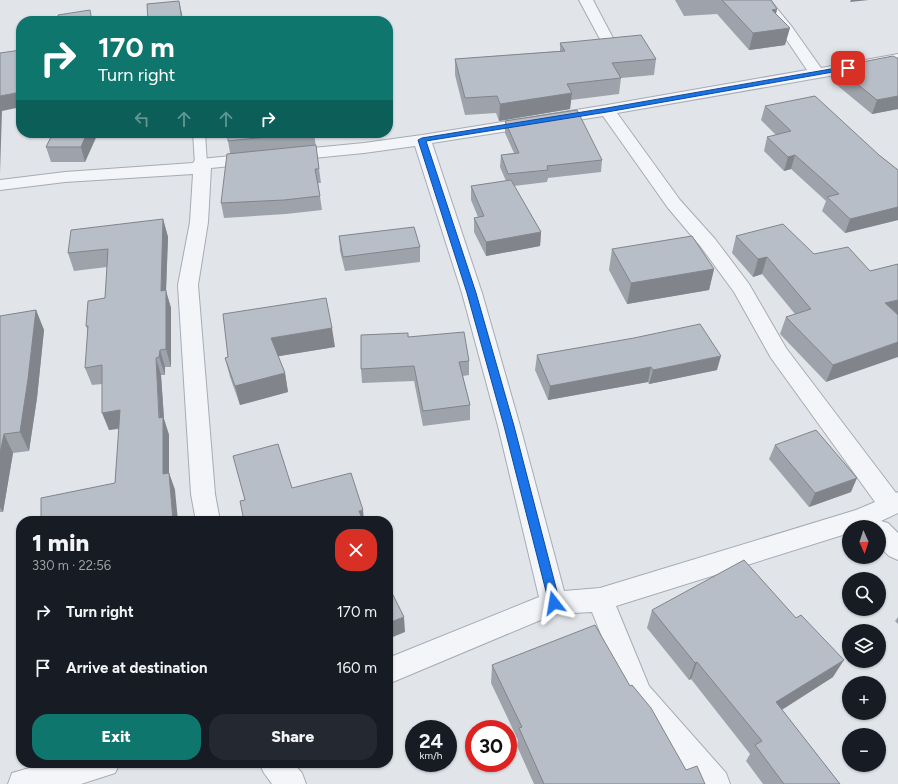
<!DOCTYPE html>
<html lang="en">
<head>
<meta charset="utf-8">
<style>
  :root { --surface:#171b24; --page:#242831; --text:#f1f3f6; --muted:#9ea1a6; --accent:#0f766e }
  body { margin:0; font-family:Figtree,sans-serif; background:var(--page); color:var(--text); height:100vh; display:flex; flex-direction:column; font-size:15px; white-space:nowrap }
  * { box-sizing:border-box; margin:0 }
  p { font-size:13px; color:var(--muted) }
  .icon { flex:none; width:22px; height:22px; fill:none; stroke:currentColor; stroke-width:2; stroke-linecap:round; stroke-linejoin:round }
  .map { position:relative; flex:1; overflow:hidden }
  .sheet { position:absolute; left:16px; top:516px; width:377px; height:252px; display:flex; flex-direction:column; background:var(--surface); border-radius:16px; box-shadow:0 1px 3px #0004 }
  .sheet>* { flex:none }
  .hud { position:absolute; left:16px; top:16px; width:377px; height:122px; border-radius:16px; box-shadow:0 1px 3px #0004; background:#0f766e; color:#fff; overflow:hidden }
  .needle { width:26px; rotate:177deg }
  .fabs { position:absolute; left:842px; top:520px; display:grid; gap:8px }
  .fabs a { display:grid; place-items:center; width:44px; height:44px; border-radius:50%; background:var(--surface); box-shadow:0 1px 3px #0004; font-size:20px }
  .speed { position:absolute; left:405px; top:720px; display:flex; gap:8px; font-size:20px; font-weight:700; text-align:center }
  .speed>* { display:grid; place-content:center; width:52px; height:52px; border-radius:50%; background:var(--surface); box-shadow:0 1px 3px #0004; line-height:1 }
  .speed small { font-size:10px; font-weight:400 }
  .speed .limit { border:6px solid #d22; background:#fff; color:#111 }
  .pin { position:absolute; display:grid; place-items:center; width:34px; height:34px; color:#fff; margin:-17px; border-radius:8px; box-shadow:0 2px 6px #0006 }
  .me { position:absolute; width:44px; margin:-22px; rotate:346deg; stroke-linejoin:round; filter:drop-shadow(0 0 3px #0008) }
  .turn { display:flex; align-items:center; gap:14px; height:84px; padding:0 16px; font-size:18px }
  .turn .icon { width:52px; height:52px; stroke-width:2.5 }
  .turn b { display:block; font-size:28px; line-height:34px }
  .lanes { display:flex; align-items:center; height:38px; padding:0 16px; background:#0003; justify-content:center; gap:20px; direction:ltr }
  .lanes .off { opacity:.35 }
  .round { display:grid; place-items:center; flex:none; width:42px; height:42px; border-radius:16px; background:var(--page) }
  .headline { display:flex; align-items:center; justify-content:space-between; height:68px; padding:0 16px }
  h1 { font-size:24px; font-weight:800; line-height:30px }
  .action { display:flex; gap:8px; margin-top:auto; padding:8px 16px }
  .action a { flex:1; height:46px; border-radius:16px; background:var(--accent); color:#fff; font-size:16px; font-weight:800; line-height:46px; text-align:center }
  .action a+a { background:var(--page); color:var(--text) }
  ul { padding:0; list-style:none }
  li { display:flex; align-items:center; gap:12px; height:56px; padding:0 16px }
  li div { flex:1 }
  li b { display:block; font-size:15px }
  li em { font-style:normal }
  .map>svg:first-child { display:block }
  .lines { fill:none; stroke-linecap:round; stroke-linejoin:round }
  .lane-casing { stroke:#a6acb4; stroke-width:2 }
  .street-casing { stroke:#a6acb4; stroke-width:2 }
  .lane { fill:#f4f5f8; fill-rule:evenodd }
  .street { fill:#f4f5f8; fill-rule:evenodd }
  .wall { fill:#9ea3ab }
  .shaded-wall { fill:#81858b }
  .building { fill:#b8bec7; stroke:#81858b }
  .route { fill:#1a73e8; stroke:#114b97 }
</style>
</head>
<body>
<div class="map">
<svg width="898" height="784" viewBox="0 0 898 784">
  <rect width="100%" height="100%" fill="#e1e5ea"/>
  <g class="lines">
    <g class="lane-casing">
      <polygon id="lane" points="193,133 205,133 207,164 205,167 197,167 195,164"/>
    </g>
    <g class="street-casing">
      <g id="street">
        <polygon points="579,0 593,0 613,38 611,41 606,42 601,41"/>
        <path d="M 756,0 L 770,0 L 792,27 L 821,68 L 898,54 L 898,64 L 617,113 L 680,200 L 715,239 L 749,284 L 786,348 L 896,493 L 898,492 L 898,513 L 881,521 L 888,523 L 898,533 L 898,560 L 889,556 L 879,546 L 879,527 L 849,527 L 849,533 L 616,606 L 649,686 L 726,773 L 730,784 L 695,784 L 629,704 L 592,612 L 555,614 L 388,684 L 388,658 L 539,597 L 498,426 L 462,293 L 415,146 L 364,153 L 211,168 L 208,222 L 198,285 L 215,494 L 220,521 L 196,521 L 191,494 L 178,285 L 190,222 L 193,174 L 65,182 L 0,190 L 0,180 L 65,172 L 193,163 L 195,160 L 201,159 L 364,143 L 422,135 L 607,105 L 807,70 L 782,33 ZM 603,116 L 668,208 L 701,247 L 734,292 L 771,358 L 875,502 L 856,510 L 600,588 L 564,591 L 520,426 L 482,293 L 432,143 Z"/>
        <polygon points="47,763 120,763 115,773 81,784 8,784 12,773"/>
        <polygon points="259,763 293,763 302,773 306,784 272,784 264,773"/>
      </g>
    </g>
    <use href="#lane" class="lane"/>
    <use href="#street" class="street"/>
  </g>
  <g class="wall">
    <polygon points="675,0 771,0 777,9 776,14 785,45 749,50 717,14 684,16"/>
    <polygon points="560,43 656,59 654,75 621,78 619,94 571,100 570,109 499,121 496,113 465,115 455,75 455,59 560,51"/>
    <polygon points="898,58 898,109 872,114 832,81 836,67"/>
    <polygon points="765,106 879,155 898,170 898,220 845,233 822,211 826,201 791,169 784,171 764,151 767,137 776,135 761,120"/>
    <polygon points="505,121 602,160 601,172 548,178 547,182 514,186 541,232 540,246 486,256 474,232 474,218 478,217 471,200 471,186 506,181 500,167 501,155 514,153 505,133"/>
    <polygon points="53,133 98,133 85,162 51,162 46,147"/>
    <polygon points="228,133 314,133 321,183 318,183 322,210 286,214 224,218 221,203 230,153 228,141"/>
    <polygon points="163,219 168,237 166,291 171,308 171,367 165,367 165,375 161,375 164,419 169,435 169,473 175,490 115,483 119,429 109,430 102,384 92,385 85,368 88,331 86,326 105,298 107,267 74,271 68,253"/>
    <polygon points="339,236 420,247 420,262 345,271 340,251"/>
    <polygon points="736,236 814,254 870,271 898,264 826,382 780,334 786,317 795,314 762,274 753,277 732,253"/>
    <polygon points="612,249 714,269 709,290 627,304 609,270"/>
    <polygon points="36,310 44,330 37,398 29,451 13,453 3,512 0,512 0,316"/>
    <polygon points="408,337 469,361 469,375 463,376 470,405 470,420 423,426 414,381 362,383 361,369"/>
    <polygon points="335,347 278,356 285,373 288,392 240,405 230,377 225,358"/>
    <polygon points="537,355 717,370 649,384 648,382 548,400 535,370"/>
    <polygon points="775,445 851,492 809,507 769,459"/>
    <polygon points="652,610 833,677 782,710 840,784 763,784 746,761 750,754 691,679 689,680 647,628"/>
    <polygon points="898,617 898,624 895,621"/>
    <polygon points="492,665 630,686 686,770 705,784 534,784 517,746 518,740 491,683"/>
  </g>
  <g class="shaded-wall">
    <polygon points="851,0 869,0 850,2"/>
    <polygon points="179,1 182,14 183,21 182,21"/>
    <polygon points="777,9 773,26 772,10"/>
    <polygon points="790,28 785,45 749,50 753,33"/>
    <polygon points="21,92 21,107 2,111 0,173 0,96"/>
    <polygon points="572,93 570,109 499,121 500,104"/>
    <polygon points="898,96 898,109 872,114 877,100"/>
    <polygon points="87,133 98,133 85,162 81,147"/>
    <polygon points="795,155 791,169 784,171 788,157"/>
    <polygon points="898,207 898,220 845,233 850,219"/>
    <polygon points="163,219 168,237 166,291 171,308 171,367 166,349 161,291"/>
    <polygon points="541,232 540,246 486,256 486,242"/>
    <polygon points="767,257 762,274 753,277 758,259"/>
    <polygon points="714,269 709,290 627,304 631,283"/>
    <polygon points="898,300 898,315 885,303"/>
    <polygon points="36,310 44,330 37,398 29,451 20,432"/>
    <polygon points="332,328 335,347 274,357 271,338"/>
    <polygon points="898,342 898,357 826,382 833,365"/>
    <polygon points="160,350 165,367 165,375 159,357"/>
    <polygon points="721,356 717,370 649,384 653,370"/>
    <polygon points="156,358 161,375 164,419 169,435 169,491 163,474"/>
    <polygon points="651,367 648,382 548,400 550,386"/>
    <polygon points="285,373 288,392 240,405 235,386"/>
    <polygon points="120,410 126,427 109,430 102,413"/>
    <polygon points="4,434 13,453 3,512 0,507 0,453"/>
    <polygon points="169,473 175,490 178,521 173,521"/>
    <polygon points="857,478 851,492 809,507 815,493"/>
    <polygon points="363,510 364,521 360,521 359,511"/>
    <polygon points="404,617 405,632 388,639 388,623"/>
    <polygon points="844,660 833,677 767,719 776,702"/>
    <polygon points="697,662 691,679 689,680 695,663"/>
    <polygon points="28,763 41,763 30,766"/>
  </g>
  <g class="building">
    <polygon points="722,0 771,0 777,9 772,10 790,28 753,33"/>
    <polygon points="179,1 182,21 148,21 147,4"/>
    <polygon points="90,10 92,21 59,21 58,15"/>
    <polygon points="641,35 656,59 612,63 621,78 567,84 572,93 500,104 497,96 465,98 455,59 565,51 560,43"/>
    <polygon points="21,50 21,92 0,96 0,53"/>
    <polygon points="893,56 897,58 898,58 898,96 877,100 836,67"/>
    <polygon points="815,96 879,155 898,170 898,207 850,219 827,197 839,194 795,155 788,157 767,137 791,131 765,106"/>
    <polygon points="577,110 602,160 547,166 548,170 508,174 501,155 519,153 505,121"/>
    <polygon points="53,133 87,133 81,147 46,147"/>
    <polygon points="228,133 306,133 228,141"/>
    <polygon points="316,145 319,169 315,169 320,196 284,200 221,203 227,154"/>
    <polygon points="511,180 541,232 486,242 474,218 484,216 471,186"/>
    <polygon points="163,219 161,291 166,290 166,349 160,350 159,357 156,358 159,418 163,417 163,474 169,473 173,521 41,521 41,498 115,483 120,410 102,413 102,365 85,368 88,326 86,326 88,301 105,298 108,249 68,253 71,230"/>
    <polygon points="783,224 814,254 848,247 870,271 898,264 898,300 885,303 898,315 898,342 833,365 786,317 811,309 767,257 758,259 736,236"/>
    <polygon points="414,227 420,247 343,257 339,236"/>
    <polygon points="692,236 714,269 631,283 612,249"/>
    <polygon points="326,298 332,328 271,338 285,373 235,386 225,358 228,357 223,314"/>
    <polygon points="36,310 28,379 20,432 4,434 0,453 0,316"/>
    <polygon points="700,324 721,356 653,370 651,367 550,386 537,355 634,338"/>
    <polygon points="464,332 469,361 459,362 470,405 423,411 414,366 361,369 361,335 408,333 408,337"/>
    <polygon points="816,430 857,478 815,493 775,445"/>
    <polygon points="278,444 292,488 351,473 363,510 359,511 363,521 244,521 240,501 245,500 233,456"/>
    <polygon points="744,560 796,618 801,615 844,660 776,702 840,784 784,784 755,745 762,741 697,662 695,663 652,610"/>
    <polygon points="388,585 404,617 388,623"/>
    <polygon points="595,625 630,686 632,685 651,708 686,770 697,766 705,784 544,784 519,728 522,727 492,665"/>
  </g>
  <polygon class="route" points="848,66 850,67 850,69 607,112 426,141 476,293 514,426 560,603 558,607 554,608 550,607 504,426 467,293 418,140 422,138 607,108"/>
</svg>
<div class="fabs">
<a><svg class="needle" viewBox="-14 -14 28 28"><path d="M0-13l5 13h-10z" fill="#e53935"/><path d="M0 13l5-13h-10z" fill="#9ea1a6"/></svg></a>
<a><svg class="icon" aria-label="search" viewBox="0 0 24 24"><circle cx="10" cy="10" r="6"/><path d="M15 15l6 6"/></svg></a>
<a><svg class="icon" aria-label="layers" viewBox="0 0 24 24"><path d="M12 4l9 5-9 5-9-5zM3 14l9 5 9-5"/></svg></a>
<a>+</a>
<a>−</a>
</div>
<div class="speed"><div>24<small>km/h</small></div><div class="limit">30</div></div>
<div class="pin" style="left:848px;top:68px;background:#d93025"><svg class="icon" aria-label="arrive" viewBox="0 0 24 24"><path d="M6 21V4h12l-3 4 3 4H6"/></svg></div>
<svg class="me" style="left:554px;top:603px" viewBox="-20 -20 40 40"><path d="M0-17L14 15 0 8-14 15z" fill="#1a73e8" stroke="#fff" stroke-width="4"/></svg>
<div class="hud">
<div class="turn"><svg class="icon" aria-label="right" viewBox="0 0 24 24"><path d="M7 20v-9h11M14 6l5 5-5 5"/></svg><div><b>170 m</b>Turn right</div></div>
<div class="lanes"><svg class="icon off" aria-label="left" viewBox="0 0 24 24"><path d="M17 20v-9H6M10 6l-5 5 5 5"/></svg><svg class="icon off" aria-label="ahead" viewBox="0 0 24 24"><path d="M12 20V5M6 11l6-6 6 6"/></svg><svg class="icon off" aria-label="ahead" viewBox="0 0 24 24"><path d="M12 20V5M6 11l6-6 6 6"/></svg><svg class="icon" aria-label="right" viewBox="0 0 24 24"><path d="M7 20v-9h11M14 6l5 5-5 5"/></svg></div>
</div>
<section class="sheet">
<div class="headline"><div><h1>1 min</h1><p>330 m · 22:56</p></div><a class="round" style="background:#d93025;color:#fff"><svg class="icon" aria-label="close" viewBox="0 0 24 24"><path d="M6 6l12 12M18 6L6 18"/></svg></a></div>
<ul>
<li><svg class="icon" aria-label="right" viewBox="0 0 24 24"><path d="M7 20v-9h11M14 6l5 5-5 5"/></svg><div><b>Turn right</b></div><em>170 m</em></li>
<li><svg class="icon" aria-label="arrive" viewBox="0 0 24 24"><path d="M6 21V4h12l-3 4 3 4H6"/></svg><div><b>Arrive at destination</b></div><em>160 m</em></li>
</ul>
<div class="action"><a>Exit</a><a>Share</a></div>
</section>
</div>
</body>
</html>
